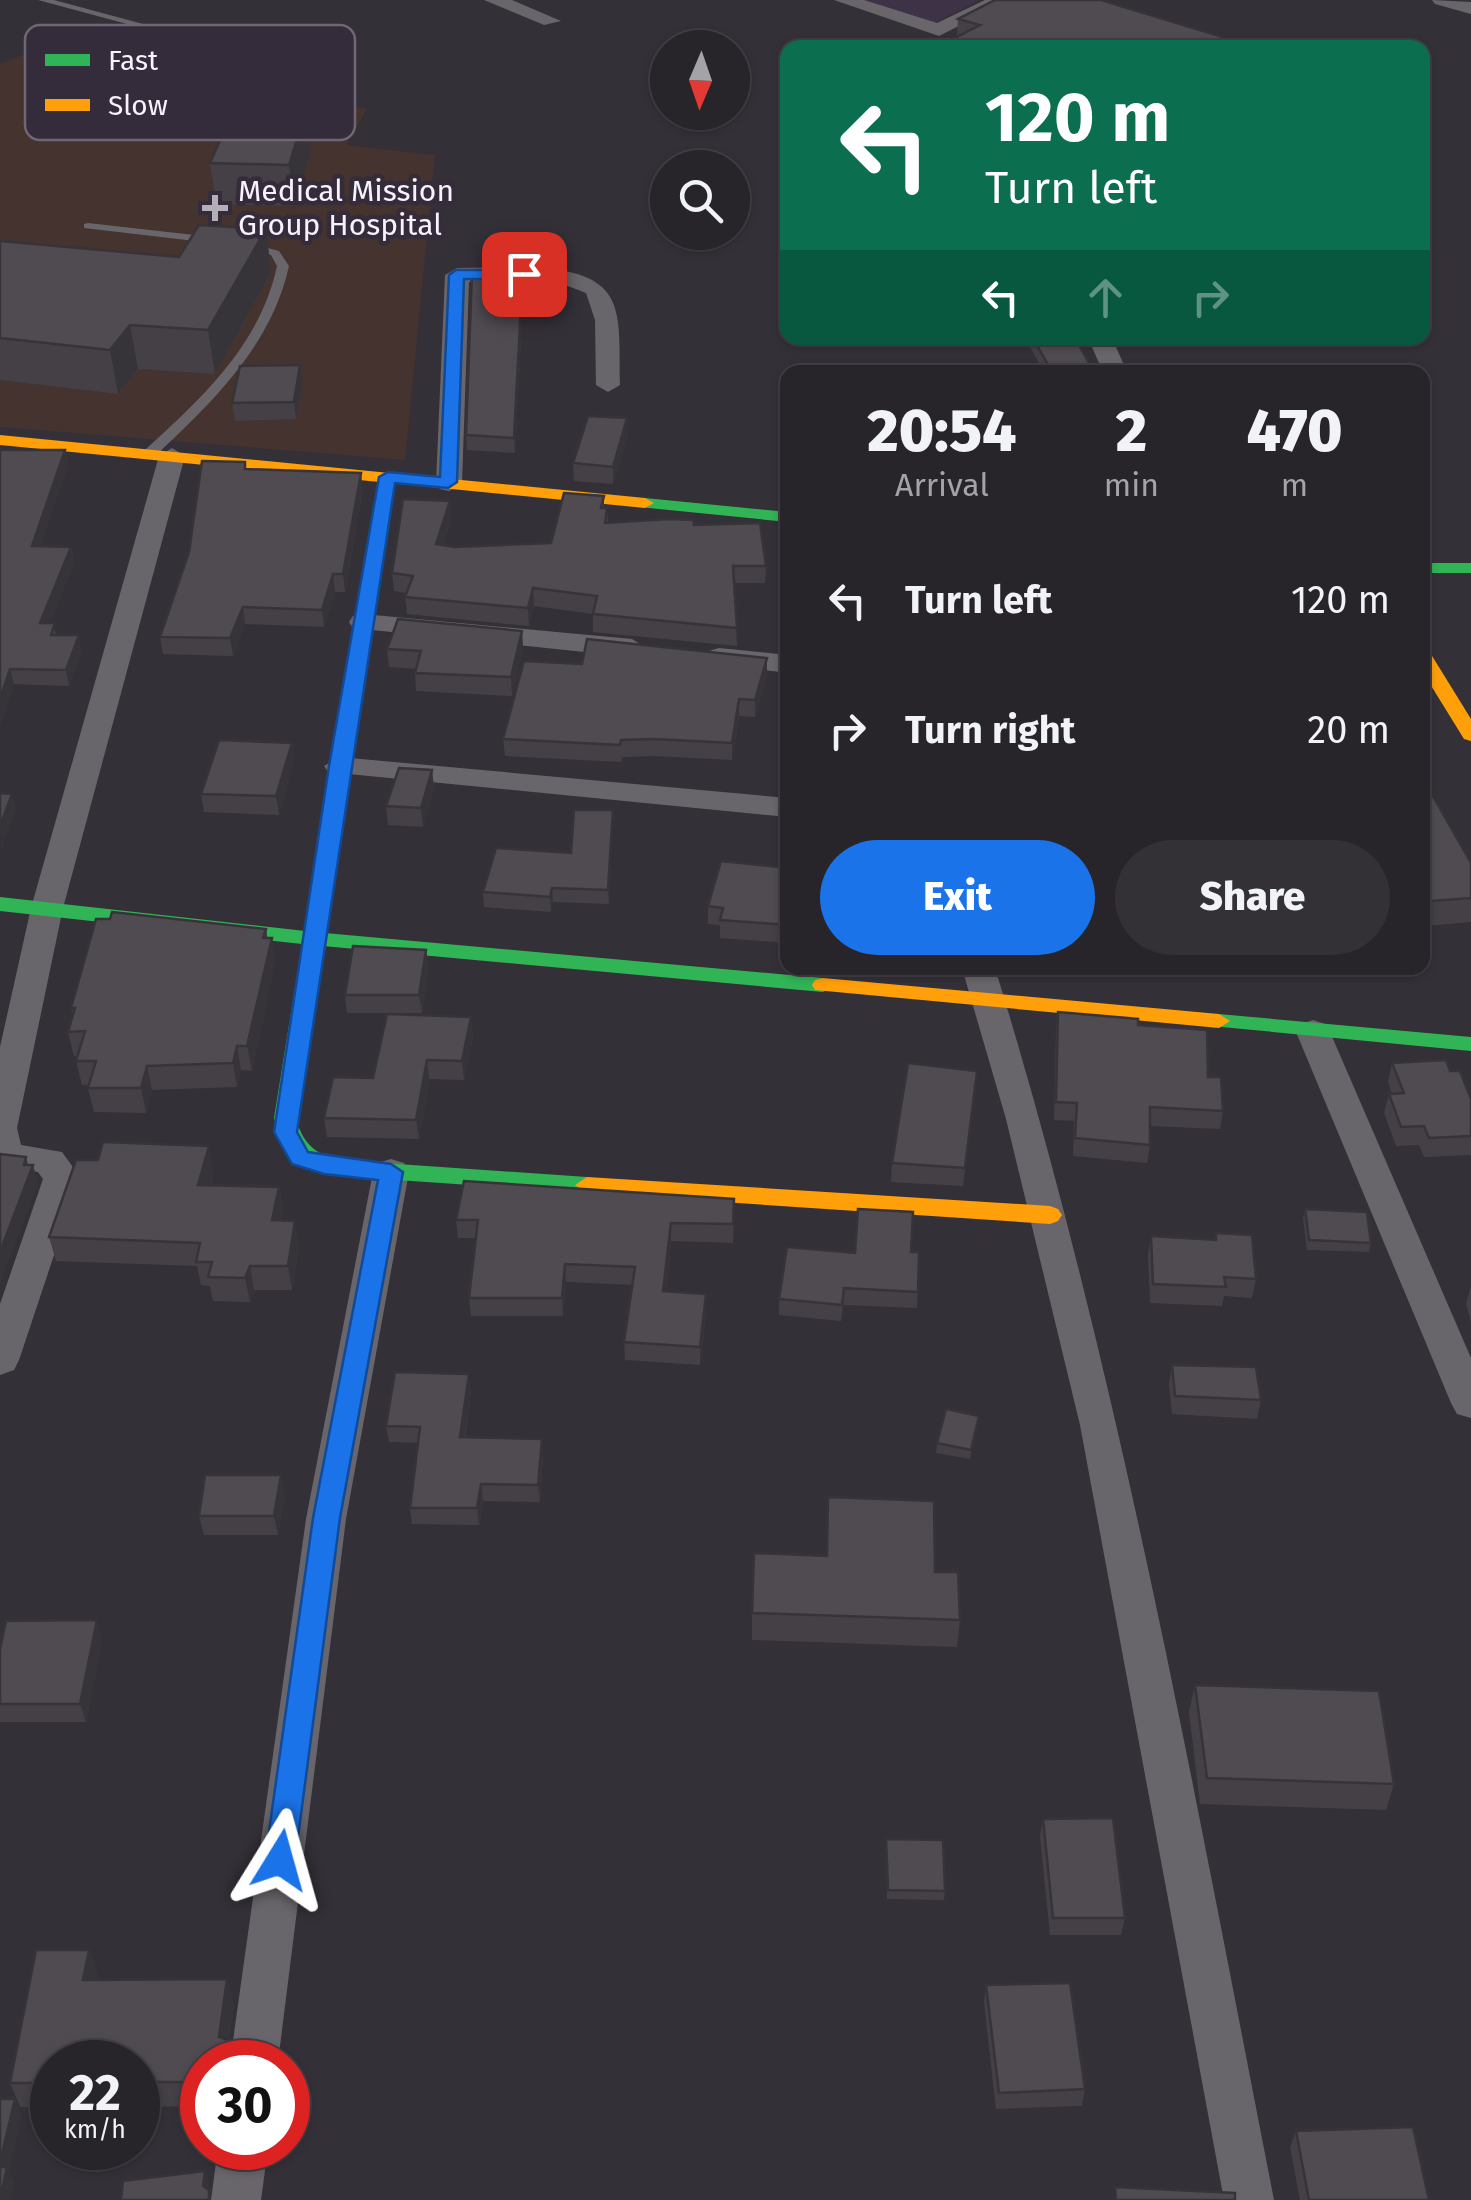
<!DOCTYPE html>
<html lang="en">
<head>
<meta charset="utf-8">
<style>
  :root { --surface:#27242a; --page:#333036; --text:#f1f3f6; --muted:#a4a4a8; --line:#434147; --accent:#1a73e8 }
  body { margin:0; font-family:"Fira Sans",sans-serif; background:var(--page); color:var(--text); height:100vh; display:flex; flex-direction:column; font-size:38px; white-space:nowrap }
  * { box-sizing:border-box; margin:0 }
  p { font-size:32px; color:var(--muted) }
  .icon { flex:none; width:55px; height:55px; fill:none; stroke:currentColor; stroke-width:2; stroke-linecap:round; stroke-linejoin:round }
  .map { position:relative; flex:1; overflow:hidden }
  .side { position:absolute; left:780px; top:365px; width:650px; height:610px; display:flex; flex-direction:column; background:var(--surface); border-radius:20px; box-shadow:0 2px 8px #0004,0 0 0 2px var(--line) }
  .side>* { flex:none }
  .guide { position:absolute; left:780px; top:40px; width:650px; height:305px; border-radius:20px; box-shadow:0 2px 8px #0004,0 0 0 2px var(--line); background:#0b6e4f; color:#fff; overflow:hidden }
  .needle { width:65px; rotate:182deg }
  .fabs { position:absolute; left:650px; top:30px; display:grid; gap:20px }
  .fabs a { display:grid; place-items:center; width:100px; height:100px; border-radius:50%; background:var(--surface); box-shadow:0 2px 8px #0004,0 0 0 2px var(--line); font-size:50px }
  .speed { position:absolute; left:30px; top:2040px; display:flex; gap:20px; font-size:50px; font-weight:700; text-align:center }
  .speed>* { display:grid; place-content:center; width:130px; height:130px; border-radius:50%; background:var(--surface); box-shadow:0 2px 8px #0004,0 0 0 2px var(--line); line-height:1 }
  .speed small { font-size:25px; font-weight:400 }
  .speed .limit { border:15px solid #d22; background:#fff; color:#111 }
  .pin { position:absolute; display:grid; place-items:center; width:85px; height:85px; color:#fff; margin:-42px; border-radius:20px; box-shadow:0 5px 15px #0006 }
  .me { position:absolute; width:110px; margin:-55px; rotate:8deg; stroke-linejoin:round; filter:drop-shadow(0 0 8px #0008) }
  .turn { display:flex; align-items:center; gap:35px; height:210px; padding:0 40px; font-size:45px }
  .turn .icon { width:130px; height:130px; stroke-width:2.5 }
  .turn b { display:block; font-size:70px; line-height:85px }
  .lanes { display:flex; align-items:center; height:95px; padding:0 40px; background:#0003; justify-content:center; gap:50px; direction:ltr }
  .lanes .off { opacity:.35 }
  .eta { display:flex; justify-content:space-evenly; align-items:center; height:170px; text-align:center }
  .eta b { font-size:60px; font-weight:800; line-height:70px }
  .button { display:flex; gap:20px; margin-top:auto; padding:20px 40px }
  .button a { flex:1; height:115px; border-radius:60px; background:var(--accent); color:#fff; font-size:40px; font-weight:800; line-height:115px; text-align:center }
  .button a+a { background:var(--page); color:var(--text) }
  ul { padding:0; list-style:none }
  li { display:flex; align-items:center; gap:30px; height:130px; padding:0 40px }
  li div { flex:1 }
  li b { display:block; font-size:38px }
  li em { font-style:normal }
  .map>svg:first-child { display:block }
  .built { fill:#3e3346 }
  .medical { fill:#44332e }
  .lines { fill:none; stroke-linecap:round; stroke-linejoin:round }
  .lane { fill:#69666b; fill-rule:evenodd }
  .street { fill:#69666b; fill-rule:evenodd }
  .fast { fill:#30b455; fill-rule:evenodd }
  .slow { fill:#ff9f0a; fill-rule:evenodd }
  .wall { fill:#444046 }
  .shaded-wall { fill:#373439 }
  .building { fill:#4f4b51; stroke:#373439; stroke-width:2.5 }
  .route { fill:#1a73e8; stroke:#114b97; stroke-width:2.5 }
  .poi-dot { fill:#b3aeb7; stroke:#352c3b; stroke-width:4 }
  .labels { text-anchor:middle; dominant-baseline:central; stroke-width:9; stroke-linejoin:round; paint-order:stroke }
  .far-poi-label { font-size:30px; fill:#f8f2fc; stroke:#352c3b; text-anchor:start }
  .key { fill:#352c3b; stroke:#706775; stroke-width:2.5 }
  .key-label { font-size:28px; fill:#f8f2fc }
</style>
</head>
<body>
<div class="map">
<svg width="1471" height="2200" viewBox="0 0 1471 2200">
  <rect width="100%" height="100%" fill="#343038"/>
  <polygon class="built" points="855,0 980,0 932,24"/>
  <polygon class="medical" points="61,39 367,109 346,145 435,155 405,460 0,427 0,64"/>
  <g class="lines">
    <g class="lane">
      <polygon points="38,0 54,0 221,45 216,48"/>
      <polygon points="88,223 212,237 218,240 212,243 84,228 84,224"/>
      <path d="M 244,242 L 279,251 L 289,266 C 271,347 212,402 154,457 L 144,457 L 144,451 C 202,398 260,345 277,266 L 271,255 L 244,246 Z"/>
    </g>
    <g class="street">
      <polygon points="484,0 512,0 561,21 544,25"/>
      <polygon points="834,0 864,0 937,23 985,0 1010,0 939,36"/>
      <polygon points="1432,0 1471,2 1471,14 1435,4"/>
      <path d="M 537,267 C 627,275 619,308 620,385 L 608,392 L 596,385 L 595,320 L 586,293 L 560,283 L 469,282 L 462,483 L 449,491 L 440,489 L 436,483 L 445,275 L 457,268 Z"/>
      <polygon points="1088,338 1112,338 1127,372 1103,372"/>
      <polygon points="172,448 185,456 63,908 17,1128 21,1145 62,1152 80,1177 19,1360 14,1370 0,1375 0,1304 43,1179 38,1172 0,1166 0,1047 31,908 159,456"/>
      <polygon points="363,614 632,639 646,648 632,657 353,628 349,622 353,616"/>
      <polygon points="719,648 788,655 788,673 709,663 705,657 709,651"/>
      <polygon points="339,757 788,798 788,817 328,772 324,766"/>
      <path d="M 962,968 L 995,968 C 1119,1372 1193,1786 1274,2200 L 1224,2200 L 1080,1425 L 1006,1119 Z"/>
      <polygon points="1313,1020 1325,1024 1330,1032 1471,1358 1471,1418 1457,1414 1451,1403 1296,1032 1301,1024"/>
      <polygon points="391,1159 404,1163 409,1172 346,1519 278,2062 230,2062 306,1519 373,1172 378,1163"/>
      <polygon points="218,2148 268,2148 261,2200 211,2200"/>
    </g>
    <g class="fast">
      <path d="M 388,472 L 396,477 L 325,933 L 823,978 L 834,985 L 823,992 L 323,946 L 296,1118 C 302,1142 314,1154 339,1160 L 587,1177 L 599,1185 L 587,1193 L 339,1176 C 304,1168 282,1155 274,1118 L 302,944 L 0,911 L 0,897 L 305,931 L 380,477 Z"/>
      <polygon points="645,498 788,512 788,522 639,507 639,499"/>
      <rect x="1422" y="563" width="49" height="10"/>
      <polygon points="1219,1014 1471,1037 1471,1051 1211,1026 1208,1021"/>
    </g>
    <g class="slow">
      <polygon points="0,435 645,498 654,503 645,508 0,445"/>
      <polygon points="1422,650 1429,651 1471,719 1471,741 1464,739 1422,671"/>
      <polygon points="823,978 1219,1014 1230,1021 1219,1028 815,990 812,985 815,980"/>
      <polygon points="587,1177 1050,1206 1058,1209 1062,1215 1058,1221 1050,1224 587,1193 575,1185"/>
    </g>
  </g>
  <g class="wall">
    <polygon points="958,19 1259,48 941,48 941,45 957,37"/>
    <polygon points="306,110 311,151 294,206 216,204 210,163"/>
    <polygon points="266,229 271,272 215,374 138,369 118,394 0,380 0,241 179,257"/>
    <polygon points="514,286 523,300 515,453 467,450 466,435"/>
    <polygon points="1025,338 1075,338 1094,372 1044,372"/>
    <polygon points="300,365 303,382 296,419 235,421 232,403"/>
    <polygon points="628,435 613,484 574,481 573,463"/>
    <polygon points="0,450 65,450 68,465 40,546 71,547 74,562 50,623 57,635 82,651 69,686 14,684 0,726"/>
    <polygon points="246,469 363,490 345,592 335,592 324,627 245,624 233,656 163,654 160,637"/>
    <polygon points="604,496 604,508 607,508 608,523 694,525 766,566 765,583 734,583 737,646 593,632 593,614 534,606 529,626 407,614 405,597 407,593 394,591 392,573 450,501 451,519 443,545 455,547 551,543"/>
    <polygon points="522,631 523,649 512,696 416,691 415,673 416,669 389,667 387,649"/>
    <polygon points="767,675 755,717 739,716 732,760 654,756 622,757 621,762 505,756 503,739"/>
    <polygon points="292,743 294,761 279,815 204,812 201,794"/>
    <polygon points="432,770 434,788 423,827 388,825 386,806"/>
    <polygon points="1422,777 1471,863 1471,922 1425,926 1422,922"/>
    <polygon points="613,810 609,904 553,902 551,912 484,907 483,892 571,853"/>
    <polygon points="788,868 788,943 720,938 720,925 708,924 708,906"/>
    <polygon points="266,929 267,938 272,938 275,962 252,1071 241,1070 237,1087 152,1090 146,1113 94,1112 88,1088 89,1085 82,1085 76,1061 78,1056 74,1056 68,1032 73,1015 71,1008"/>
    <polygon points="426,950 428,968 422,1013 347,1013 345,995"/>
    <polygon points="1058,1012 1138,1025 1208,1077 1223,1111 1220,1129 1150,1126 1150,1145 1147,1163 1073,1156 1074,1121 1054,1120 1056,1030"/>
    <polygon points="471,1017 473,1036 464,1080 429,1079 419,1139 327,1137 324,1118 373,1078"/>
    <polygon points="1392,1063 1450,1071 1471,1099 1471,1155 1424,1157 1419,1145 1396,1146 1384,1113 1389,1094 1392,1094 1388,1082"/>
    <polygon points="975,1089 963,1186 891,1182 892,1163"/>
    <polygon points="214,1170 210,1186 279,1187 283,1211 281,1221 299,1245 292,1290 254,1290 250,1302 213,1301 210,1286 201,1285 197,1266 56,1261 49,1237"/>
    <polygon points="1305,1209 1371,1243 1369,1252 1307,1250 1303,1218"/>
    <polygon points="734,1217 733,1243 671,1241 666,1292 706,1294 706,1312 700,1365 625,1360 624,1342 633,1285 566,1282 563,1316 471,1316 469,1298 476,1238 458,1238 456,1220"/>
    <polygon points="1216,1233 1256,1279 1252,1298 1224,1296 1222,1306 1150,1303 1148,1255 1151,1236 1215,1240"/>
    <polygon points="919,1252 917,1308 843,1305 841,1321 779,1315 779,1299 855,1253"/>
    <polygon points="1471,1287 1471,1322 1466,1303"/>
    <polygon points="1172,1365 1261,1400 1257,1419 1172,1414 1169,1384"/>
    <polygon points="471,1391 465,1438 543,1455 540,1502 483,1501 479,1525 412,1524 410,1508 418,1443 389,1442 386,1426"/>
    <polygon points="979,1416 970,1459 936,1453 937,1443"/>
    <polygon points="285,1494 278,1535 204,1535 199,1516"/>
    <polygon points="828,1497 935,1572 960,1620 957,1647 752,1640 752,1613 827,1556"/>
    <polygon points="102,1639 86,1722 0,1722 0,1649"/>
    <polygon points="1195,1685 1394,1784 1386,1810 1200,1804 1189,1712"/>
    <polygon points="1043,1819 1125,1918 1121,1935 1050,1935 1040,1836"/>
    <polygon points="886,1839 945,1891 944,1900 887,1899"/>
    <polygon points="89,1950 98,1975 97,1980 234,2004 229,2040 202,2062 202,2106 138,2107 138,2062 52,2062 52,2107 20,2107 10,2083"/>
    <polygon points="986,1985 1085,2089 1082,2106 996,2109 984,2002"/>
    <polygon points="1296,2131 1429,2200 1300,2200 1290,2147"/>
  </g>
  <g class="shaded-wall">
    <polygon points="306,110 311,151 294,206 289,165"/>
    <polygon points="266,229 271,272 215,374 208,330"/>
    <polygon points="522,286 523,300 515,453 514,438"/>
    <polygon points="130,325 138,369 118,394 110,350"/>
    <polygon points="300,365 303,382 296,419 294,402"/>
    <polygon points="627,418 628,435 613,484 613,467"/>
    <polygon points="65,450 68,465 35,562 32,546"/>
    <polygon points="361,473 363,490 345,592 343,574"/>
    <polygon points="450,501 451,519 437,562 436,544"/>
    <polygon points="71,547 74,562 44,639 40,623"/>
    <polygon points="333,574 335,592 324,627 322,610"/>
    <polygon points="533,588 534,606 529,626 528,608"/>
    <polygon points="243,607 245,624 233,656 230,638"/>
    <polygon points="522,631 523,649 512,696 511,677"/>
    <polygon points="79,635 82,651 69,686 66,670"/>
    <polygon points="767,658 767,675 755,717 755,700"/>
    <polygon points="10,669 14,684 0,726 0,699"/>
    <polygon points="739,699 739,716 732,760 732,743"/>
    <polygon points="292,743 294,761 279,815 276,796"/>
    <polygon points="432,770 434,788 423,827 421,808"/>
    <polygon points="12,794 16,810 1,849 0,826"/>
    <polygon points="613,810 613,825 609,904 608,890"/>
    <polygon points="552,888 553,902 551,912 550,897"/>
    <polygon points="266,929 269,949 272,938 275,962 252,1071 247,1046"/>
    <polygon points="426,950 428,968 422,1013 419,995"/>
    <polygon points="471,1017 473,1036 464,1080 462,1061"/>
    <polygon points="237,1046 241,1070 237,1087 233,1063"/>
    <polygon points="427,1060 429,1079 419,1139 416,1120"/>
    <polygon points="147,1066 152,1090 146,1113 141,1088"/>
    <polygon points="209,1146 214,1170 203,1209 198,1185"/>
    <polygon points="26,1157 30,1172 33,1165 38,1183 0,1284 0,1252"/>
    <polygon points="279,1187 283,1211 276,1244 272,1220"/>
    <polygon points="295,1221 299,1245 292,1290 288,1266"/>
    <polygon points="671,1223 671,1241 664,1310 663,1291"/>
    <polygon points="565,1264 566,1282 563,1316 562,1298"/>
    <polygon points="250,1266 254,1290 250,1302 245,1278"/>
    <polygon points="706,1294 706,1312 700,1365 700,1347"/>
    <polygon points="469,1374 471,1391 462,1454 460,1437"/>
    <polygon points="542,1439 543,1455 540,1502 538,1485"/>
    <polygon points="281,1475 285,1494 278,1535 274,1516"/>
    <polygon points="481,1484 483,1501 479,1525 477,1508"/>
    <polygon points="97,1620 102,1639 86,1722 80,1704"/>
    <polygon points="89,1950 98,1975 92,2005 83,1980"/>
    <polygon points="227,1979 234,2004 226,2061 219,2037"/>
    <polygon points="232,2041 238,2062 228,2062"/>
    <polygon points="15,2099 22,2116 9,2171 15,2183 11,2200 0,2200 0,2162"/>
    <polygon points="205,2171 209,2184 207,2200 203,2186"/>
  </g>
  <g class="building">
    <polygon points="995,0 1101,0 1259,48 950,48 941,45 980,25 958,19"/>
    <polygon points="234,109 306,110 289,165 210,163"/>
    <polygon points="199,225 266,229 208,330 130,325 110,350 0,338 0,241 179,257"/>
    <polygon points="472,272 513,272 510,286 522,286 514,438 466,435"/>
    <polygon points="1033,338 1075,338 1094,372 1052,372"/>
    <polygon points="300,365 294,402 232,403 240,366"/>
    <polygon points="588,416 627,418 613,467 573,463"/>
    <polygon points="0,450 65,450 32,546 71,547 40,623 55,623 51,635 79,635 66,670 10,669 0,699"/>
    <polygon points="202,461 245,462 245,469 361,473 343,574 333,574 322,610 243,607 230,638 160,637 189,552"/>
    <polygon points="564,493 604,496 601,508 607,508 605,523 669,519 693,520 694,525 760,523 766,566 733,566 737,628 593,614 597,596 533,588 528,608 405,597 413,576 392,573 403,499 450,501 436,544 455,547 551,543"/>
    <polygon points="398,619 522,631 511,677 415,673 421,651 387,649"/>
    <polygon points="587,639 767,658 755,700 739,699 732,743 654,739 621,740 620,745 503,739 524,661 582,664"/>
    <polygon points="219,740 292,743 276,796 201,794"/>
    <polygon points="399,768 432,770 421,808 386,806"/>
    <polygon points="1422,777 1471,863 1471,898 1431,901 1422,884"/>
    <polygon points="0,793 12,794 0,826"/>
    <polygon points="574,810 613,810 608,890 552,888 550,897 483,892 496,848 571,853"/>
    <polygon points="721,861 788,868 788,925 720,920 723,908 708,906"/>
    <polygon points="112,912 266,929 263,938 272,938 247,1046 237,1046 233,1063 147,1066 141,1088 88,1088 96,1061 76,1061 85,1031 68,1032 75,1008 71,1008 96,919 110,919"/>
    <polygon points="353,946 426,950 419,995 345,995"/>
    <polygon points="1058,1012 1138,1019 1138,1025 1207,1030 1208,1077 1221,1077 1223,1111 1150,1107 1150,1145 1075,1138 1077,1103 1056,1102"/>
    <polygon points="387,1014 471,1017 462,1061 427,1060 416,1120 324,1118 333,1077 373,1078"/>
    <polygon points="1446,1060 1450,1071 1460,1071 1471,1099 1471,1136 1429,1138 1424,1126 1401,1127 1389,1094 1404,1093 1392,1063"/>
    <polygon points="908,1063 977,1071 965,1168 892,1163"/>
    <polygon points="103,1142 209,1146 198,1185 279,1187 272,1220 295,1221 288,1266 250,1266 245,1278 208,1277 212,1262 196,1262 200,1243 49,1237 76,1160 98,1160"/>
    <polygon points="0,1154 26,1157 24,1165 33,1165 0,1252"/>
    <polygon points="464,1181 734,1199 733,1224 671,1223 663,1291 706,1294 700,1347 624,1342 635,1267 565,1264 562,1298 469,1298 478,1220 456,1220"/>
    <polygon points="858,1209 913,1212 911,1252 919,1252 918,1292 844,1288 842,1305 779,1299 787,1247 855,1253"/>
    <polygon points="1305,1209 1367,1212 1371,1243 1309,1240"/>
    <polygon points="1216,1233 1252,1235 1256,1279 1224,1277 1226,1287 1153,1284 1151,1236 1216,1240"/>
    <polygon points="1172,1365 1256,1367 1261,1400 1175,1396"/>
    <polygon points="395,1372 469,1374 460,1437 542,1439 538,1485 481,1484 477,1508 410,1508 420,1427 386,1426"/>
    <polygon points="946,1409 979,1416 971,1450 937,1443"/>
    <polygon points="205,1475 281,1475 274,1516 199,1516"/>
    <polygon points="828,1497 934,1501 935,1572 958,1572 960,1620 752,1613 754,1553 827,1556"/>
    <polygon points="97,1620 80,1704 0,1704 0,1649 6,1621"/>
    <polygon points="1195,1685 1379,1691 1394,1784 1207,1778"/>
    <polygon points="1113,1818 1125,1918 1053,1918 1043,1819"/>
    <polygon points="886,1839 943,1840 945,1891 888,1890"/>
    <polygon points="36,1950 89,1950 83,1980 227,1979 219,2037 232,2041 228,2062 202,2062 202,2082 138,2082 138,2062 52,2062 52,2083 10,2083"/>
    <polygon points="1070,1983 1085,2089 999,2093 986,1985"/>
    <polygon points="0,2099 15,2099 0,2162"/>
    <polygon points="1413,2127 1429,2200 1309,2200 1296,2131"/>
    <polygon points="0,2167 7,2167 0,2200"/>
    <polygon points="205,2171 203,2186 209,2190 209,2200 121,2200 123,2181"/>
    <polygon points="1115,2187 1235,2193 1235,2200 1116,2200"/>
  </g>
  <polygon class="route" points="456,270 524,270 532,274 524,279 464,279 457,482 448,488 395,483 297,1132 308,1152 391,1164 403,1172 340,1518 295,1860 290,1870 280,1873 269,1870 265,1860 313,1518 378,1180 324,1174 292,1164 274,1132 329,766 379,477 388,472 440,477 449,275"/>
  <path class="poi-dot" d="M210 193h10v10h10v10h-10v10h-10v-10h-10v-10h10z"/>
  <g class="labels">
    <g class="far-poi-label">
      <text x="238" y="191">Medical Mission<tspan x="238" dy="34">Group Hospital</tspan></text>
    </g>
  </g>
  <rect x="25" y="25" width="330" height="115" rx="15" class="key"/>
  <rect x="45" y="54" width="45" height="12" fill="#30b455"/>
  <rect x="45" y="99" width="45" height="12" fill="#ff9f0a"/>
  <g class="key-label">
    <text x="108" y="70">Fast</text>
    <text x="108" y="115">Slow</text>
  </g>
</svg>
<div class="fabs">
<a><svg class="needle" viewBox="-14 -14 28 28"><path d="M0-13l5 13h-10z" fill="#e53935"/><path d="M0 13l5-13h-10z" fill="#a4a4a8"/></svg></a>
<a><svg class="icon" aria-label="search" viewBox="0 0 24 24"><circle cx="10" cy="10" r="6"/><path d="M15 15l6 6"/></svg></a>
</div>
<div class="speed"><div>22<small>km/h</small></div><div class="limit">30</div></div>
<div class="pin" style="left:524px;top:274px;background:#d93025"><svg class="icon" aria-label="arrive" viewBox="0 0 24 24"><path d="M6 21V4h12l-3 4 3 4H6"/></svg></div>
<svg class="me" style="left:280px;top:1860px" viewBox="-20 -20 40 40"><path d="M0-17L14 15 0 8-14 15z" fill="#1a73e8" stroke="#fff" stroke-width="4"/></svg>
<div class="guide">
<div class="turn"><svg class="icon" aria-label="left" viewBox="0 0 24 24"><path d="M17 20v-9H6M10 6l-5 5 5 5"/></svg><div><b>120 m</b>Turn left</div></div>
<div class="lanes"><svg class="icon" aria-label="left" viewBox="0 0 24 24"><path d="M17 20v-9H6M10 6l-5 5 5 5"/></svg><svg class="icon off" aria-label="ahead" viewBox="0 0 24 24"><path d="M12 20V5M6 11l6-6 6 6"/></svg><svg class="icon off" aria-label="right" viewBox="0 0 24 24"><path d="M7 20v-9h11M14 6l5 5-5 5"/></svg></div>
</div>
<section class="side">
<div class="eta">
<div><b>20:54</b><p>Arrival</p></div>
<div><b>2</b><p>min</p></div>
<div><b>470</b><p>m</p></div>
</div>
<ul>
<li><svg class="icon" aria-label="left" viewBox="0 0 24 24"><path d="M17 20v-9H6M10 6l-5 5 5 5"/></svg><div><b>Turn left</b></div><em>120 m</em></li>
<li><svg class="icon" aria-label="right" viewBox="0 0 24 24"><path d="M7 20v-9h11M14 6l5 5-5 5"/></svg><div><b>Turn right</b></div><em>20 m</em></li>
</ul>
<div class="button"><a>Exit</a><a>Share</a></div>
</section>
</div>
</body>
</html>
